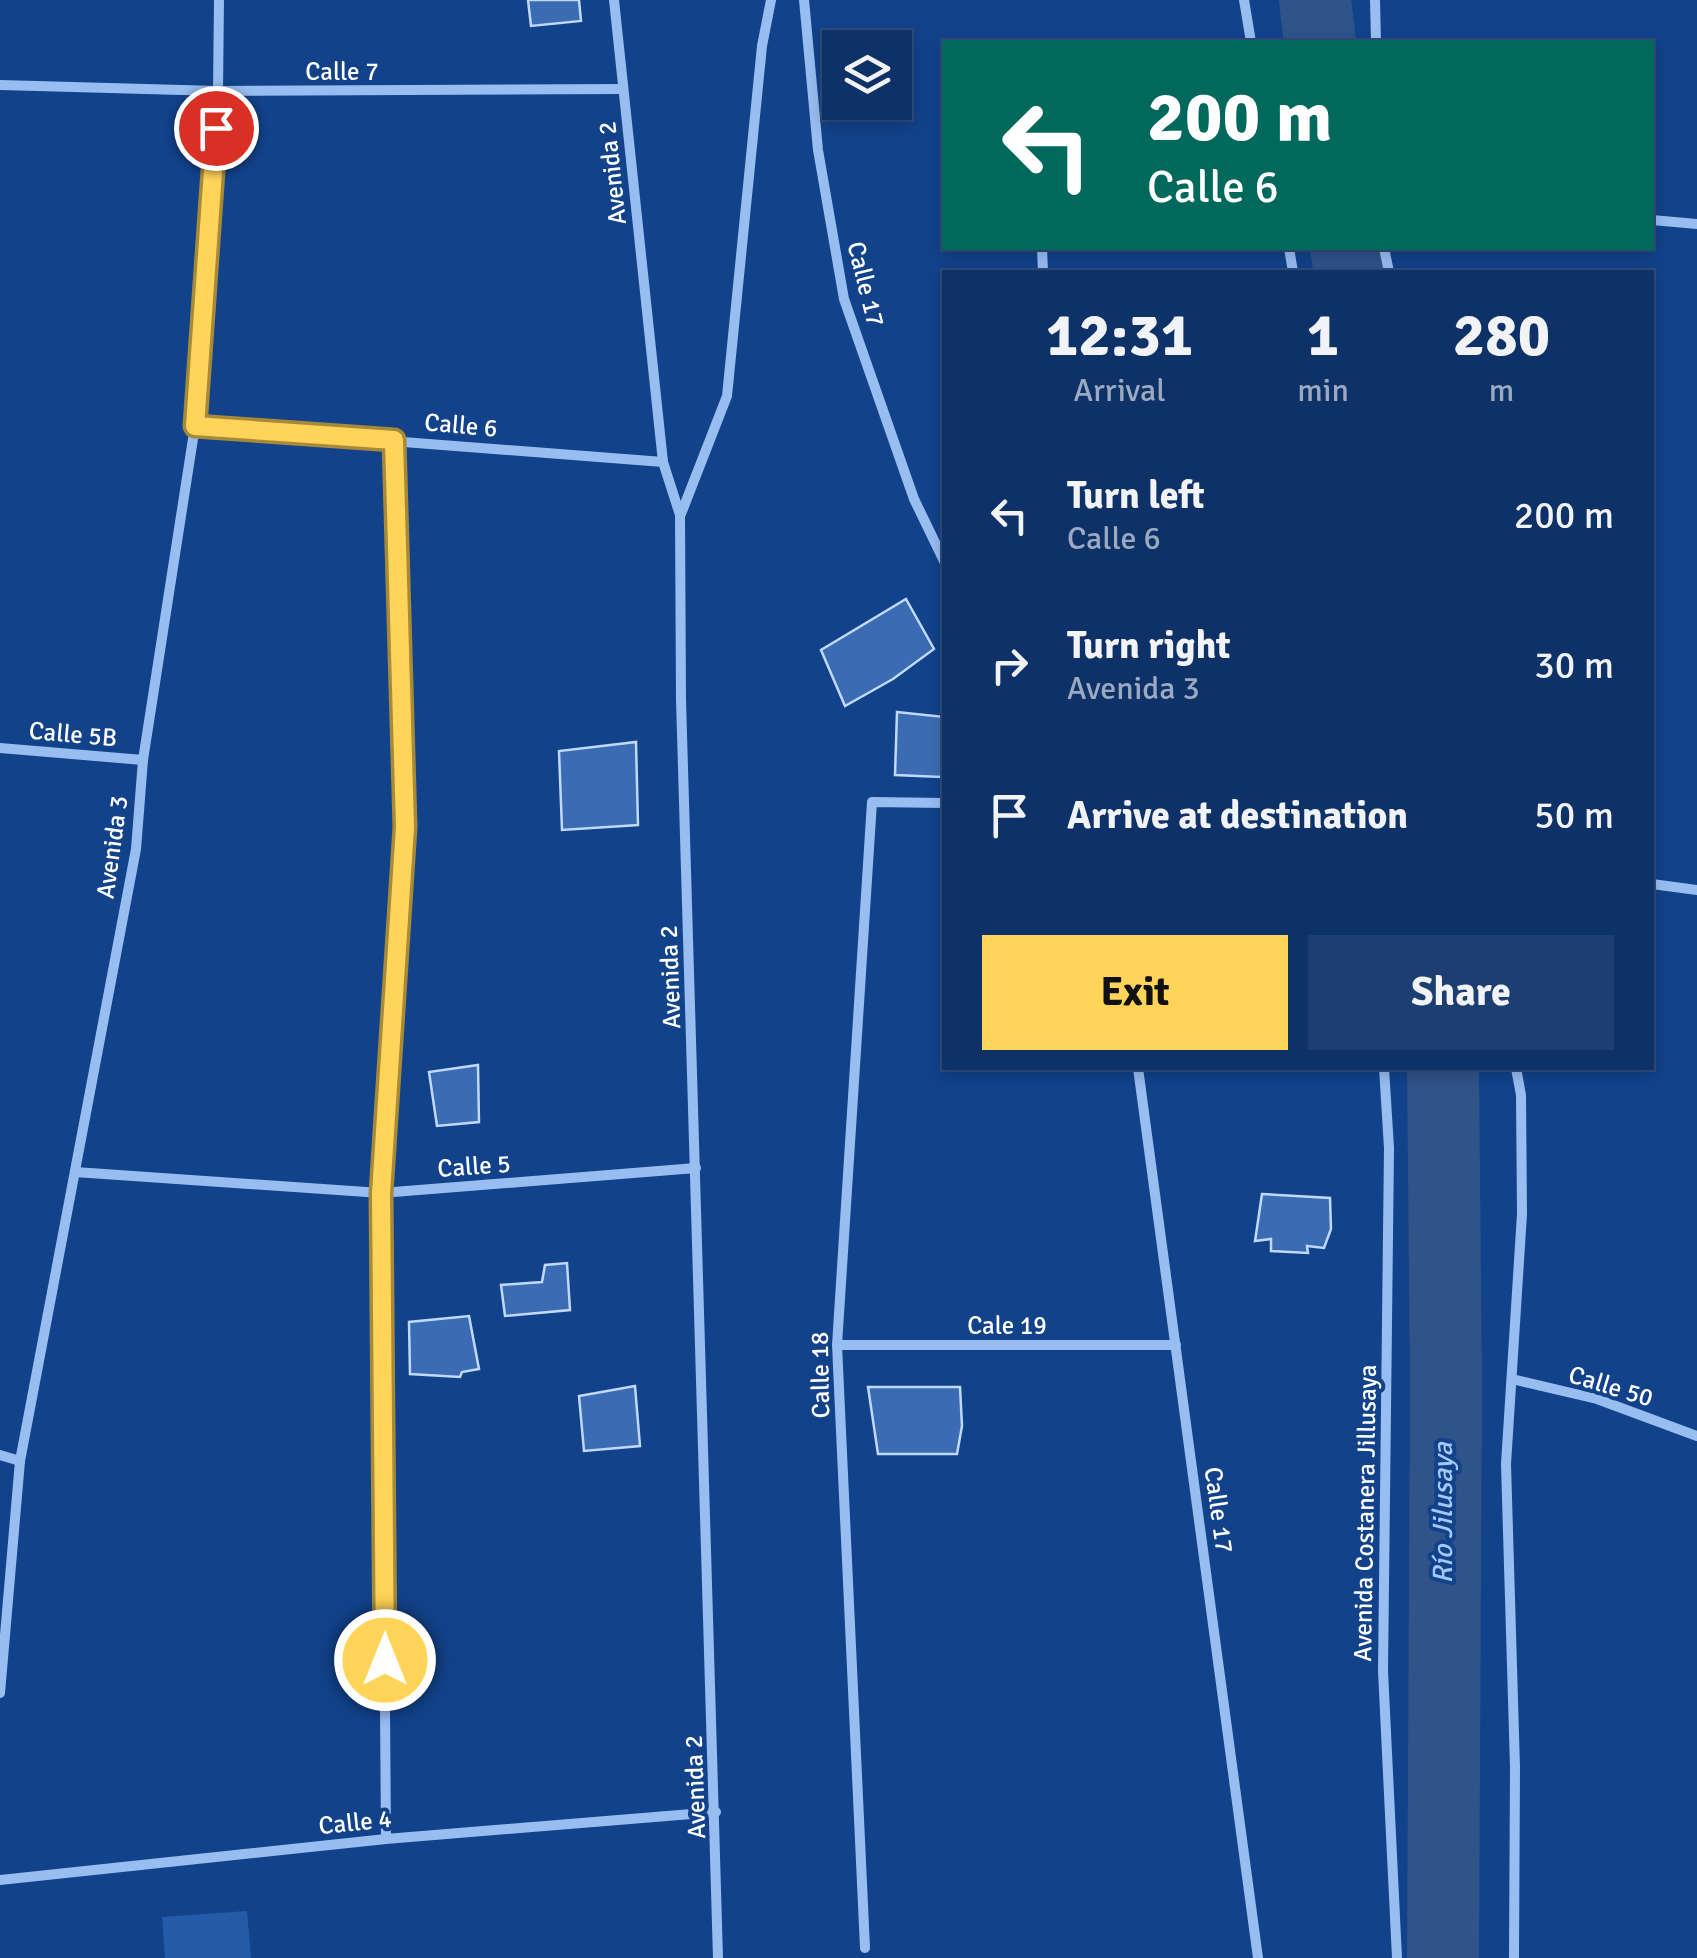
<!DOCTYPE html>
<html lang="en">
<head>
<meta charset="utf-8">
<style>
  :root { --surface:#0e3268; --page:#1c3e71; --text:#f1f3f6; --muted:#9baac0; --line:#2e4d7c; --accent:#ffd458 }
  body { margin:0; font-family:Signika,sans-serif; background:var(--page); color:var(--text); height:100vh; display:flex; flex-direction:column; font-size:38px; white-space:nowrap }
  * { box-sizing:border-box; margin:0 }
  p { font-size:32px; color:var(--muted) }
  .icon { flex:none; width:55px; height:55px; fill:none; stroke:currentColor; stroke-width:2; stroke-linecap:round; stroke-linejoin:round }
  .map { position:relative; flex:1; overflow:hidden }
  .panel { position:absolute; left:942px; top:270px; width:712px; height:800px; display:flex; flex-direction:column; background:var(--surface); border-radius:0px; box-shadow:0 5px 15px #0003,0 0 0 2px var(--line) }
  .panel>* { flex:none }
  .top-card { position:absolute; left:942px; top:40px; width:712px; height:210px; border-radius:0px; box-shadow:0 5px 15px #0003,0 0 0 2px var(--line); background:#00695c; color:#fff; overflow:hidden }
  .tools { position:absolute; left:822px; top:30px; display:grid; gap:20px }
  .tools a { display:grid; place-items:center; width:90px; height:90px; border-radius:0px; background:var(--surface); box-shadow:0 5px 15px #0003,0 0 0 2px var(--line); font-size:50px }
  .pin { position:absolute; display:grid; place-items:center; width:85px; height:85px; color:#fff; margin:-42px; border:5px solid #fff; border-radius:50%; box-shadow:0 2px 10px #0007 }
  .me { position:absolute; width:110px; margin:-55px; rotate:0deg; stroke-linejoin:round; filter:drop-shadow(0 0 8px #0008) }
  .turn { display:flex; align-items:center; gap:35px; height:210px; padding:0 40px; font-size:45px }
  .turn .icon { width:130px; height:130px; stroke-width:2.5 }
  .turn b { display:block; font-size:70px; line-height:85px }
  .eta { display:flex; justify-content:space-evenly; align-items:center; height:170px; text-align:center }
  .eta b { font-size:60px; font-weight:800; line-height:70px }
  .cta { display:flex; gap:20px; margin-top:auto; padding:20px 40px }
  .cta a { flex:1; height:115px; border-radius:0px; background:var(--accent); color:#111; font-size:40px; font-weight:800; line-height:115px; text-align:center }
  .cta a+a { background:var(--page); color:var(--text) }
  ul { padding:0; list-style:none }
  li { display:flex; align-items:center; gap:30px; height:150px; padding:0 40px }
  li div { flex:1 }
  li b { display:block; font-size:38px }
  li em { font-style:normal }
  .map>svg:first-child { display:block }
  .green { fill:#245ba9 }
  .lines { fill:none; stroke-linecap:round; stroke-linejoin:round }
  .river { stroke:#305389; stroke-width:72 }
  .building { fill:#3b6cb3; stroke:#bfd8fc; stroke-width:2.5 }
  .street { stroke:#98bdf1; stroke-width:10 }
  .route-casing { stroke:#a68a39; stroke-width:25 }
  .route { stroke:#ffd458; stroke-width:18 }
  .labels { text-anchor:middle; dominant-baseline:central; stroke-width:8; stroke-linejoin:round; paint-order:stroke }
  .street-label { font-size:25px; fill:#fff; stroke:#12428a }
  .water-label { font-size:28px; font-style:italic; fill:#a4c7f8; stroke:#12428a }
</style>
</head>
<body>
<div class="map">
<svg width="1697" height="1958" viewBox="0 0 1697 1958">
  <rect width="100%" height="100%" fill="#12428a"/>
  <polygon class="green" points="247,1911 251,1958 165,1958 162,1917"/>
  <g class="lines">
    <g class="river">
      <polyline points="1315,0 1320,42"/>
      <polyline points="1346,248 1350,272"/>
      <polyline points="1443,1958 1446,1385 1443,1068"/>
    </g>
  </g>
  <g class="building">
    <polygon points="528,0 579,0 581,21 531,26"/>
    <polygon points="906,599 934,649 893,679 845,706 821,650"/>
    <polygon points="897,712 945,717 941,777 895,775"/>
    <polygon points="636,742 638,825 562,830 559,751"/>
    <polygon points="478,1065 479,1122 437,1126 429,1072"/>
    <polygon points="1262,1194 1330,1198 1331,1229 1324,1248 1307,1246 1308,1253 1271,1251 1271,1239 1255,1241"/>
    <polygon points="567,1263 570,1310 505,1316 501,1285 542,1282 545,1265"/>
    <polygon points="469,1316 479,1369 462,1372 460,1377 410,1374 409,1322"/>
    <polygon points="635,1386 640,1446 584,1451 579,1396"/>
    <polygon points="868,1387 960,1387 962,1426 957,1454 878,1454"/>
  </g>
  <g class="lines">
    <g class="street">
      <polyline points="614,0 663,462 680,515 681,700 718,1958"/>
      <polyline points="804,0 818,150 844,299 914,499 945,563"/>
      <polyline points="1244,0 1251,42"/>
      <polyline points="1375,0 1376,42"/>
      <polyline points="0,85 218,91 623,89"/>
      <polyline points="1652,220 1697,224"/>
      <polyline points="1042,248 1043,272"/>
      <polyline points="1289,248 1293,272"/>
      <polyline points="1384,248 1389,272"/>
      <polyline points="195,426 663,462"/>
      <polyline points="681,514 727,396 762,46 771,0"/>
      <polyline points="0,748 143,760"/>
      <polyline points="1652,884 1697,890"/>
      <polyline points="1138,1068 1258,1958"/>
      <polyline points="1384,1068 1389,1148 1383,1671 1397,1958"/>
      <polyline points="75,1172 381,1193 696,1168"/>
      <polyline points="837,1345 1176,1345"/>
      <polyline points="1512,1379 1597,1399 1697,1436"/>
      <polyline points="0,1455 20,1461"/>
      <polyline points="0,1693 20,1461 136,849 143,760 195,426 218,91 219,0"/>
      <polyline points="386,1839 381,1193 405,827 394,440"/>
      <polyline points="0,1880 386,1839 716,1812"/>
      <polyline points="865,1948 837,1345 872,802 945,803"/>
      <polyline points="1514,1958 1515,1767 1506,1464 1522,1214 1521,1095 1516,1068"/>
    </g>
  </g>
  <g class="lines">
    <g class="route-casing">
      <polyline id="route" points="216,128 195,426 394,440 405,827 381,1193 385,1660"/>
    </g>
    <use href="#route" class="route"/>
  </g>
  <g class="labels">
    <g class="street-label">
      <text x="342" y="71">Calle 7</text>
      <text transform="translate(612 173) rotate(-96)">Avenida 2</text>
      <text transform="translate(866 284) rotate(76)">Calle 17</text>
      <text transform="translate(461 425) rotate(5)">Calle 6</text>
      <text transform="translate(73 734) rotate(5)">Calle 5B</text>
      <text transform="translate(112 847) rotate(-82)">Avenida 3</text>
      <text transform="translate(670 977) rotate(-92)">Avenida 2</text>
      <text transform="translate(474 1166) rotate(-4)">Calle 5</text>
      <text x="1007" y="1325">Cale 19</text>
      <text transform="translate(820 1375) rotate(-91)">Calle 18</text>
      <text transform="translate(1611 1386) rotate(17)">Calle 50</text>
      <text transform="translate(1219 1510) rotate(82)">Calle 17</text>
      <text transform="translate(1365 1513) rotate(-89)">Avenida Costanera Jillusaya</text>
      <text transform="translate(695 1787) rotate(-92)">Avenida 2</text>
      <text transform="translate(355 1822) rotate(-6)">Calle 4</text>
    </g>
    <g class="water-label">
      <text transform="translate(1443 1513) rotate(-90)">Río Jilusaya</text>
    </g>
  </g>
</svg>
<div class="tools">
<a><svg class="icon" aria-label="layers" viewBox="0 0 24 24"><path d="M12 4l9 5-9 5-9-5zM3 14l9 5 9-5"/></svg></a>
</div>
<div class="pin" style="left:216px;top:128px;background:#d93025"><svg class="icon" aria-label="arrive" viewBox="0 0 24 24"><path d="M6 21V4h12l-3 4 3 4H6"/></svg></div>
<svg class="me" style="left:385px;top:1660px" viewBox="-20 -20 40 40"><circle r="17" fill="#ffd458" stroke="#fff" stroke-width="3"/><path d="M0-11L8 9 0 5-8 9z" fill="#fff"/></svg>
<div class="top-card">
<div class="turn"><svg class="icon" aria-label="left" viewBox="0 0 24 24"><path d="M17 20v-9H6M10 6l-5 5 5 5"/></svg><div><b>200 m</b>Calle 6</div></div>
</div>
<section class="panel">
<div class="eta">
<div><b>12:31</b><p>Arrival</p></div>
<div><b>1</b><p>min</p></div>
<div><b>280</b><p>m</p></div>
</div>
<ul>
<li><svg class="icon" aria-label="left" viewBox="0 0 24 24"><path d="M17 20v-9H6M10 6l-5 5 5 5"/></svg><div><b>Turn left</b><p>Calle 6</p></div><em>200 m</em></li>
<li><svg class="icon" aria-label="right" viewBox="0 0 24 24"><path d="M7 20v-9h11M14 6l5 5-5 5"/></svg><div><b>Turn right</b><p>Avenida 3</p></div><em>30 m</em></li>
<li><svg class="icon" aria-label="arrive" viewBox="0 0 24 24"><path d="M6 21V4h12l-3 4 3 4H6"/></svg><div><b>Arrive at destination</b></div><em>50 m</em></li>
</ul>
<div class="cta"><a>Exit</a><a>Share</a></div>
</section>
</div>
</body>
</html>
